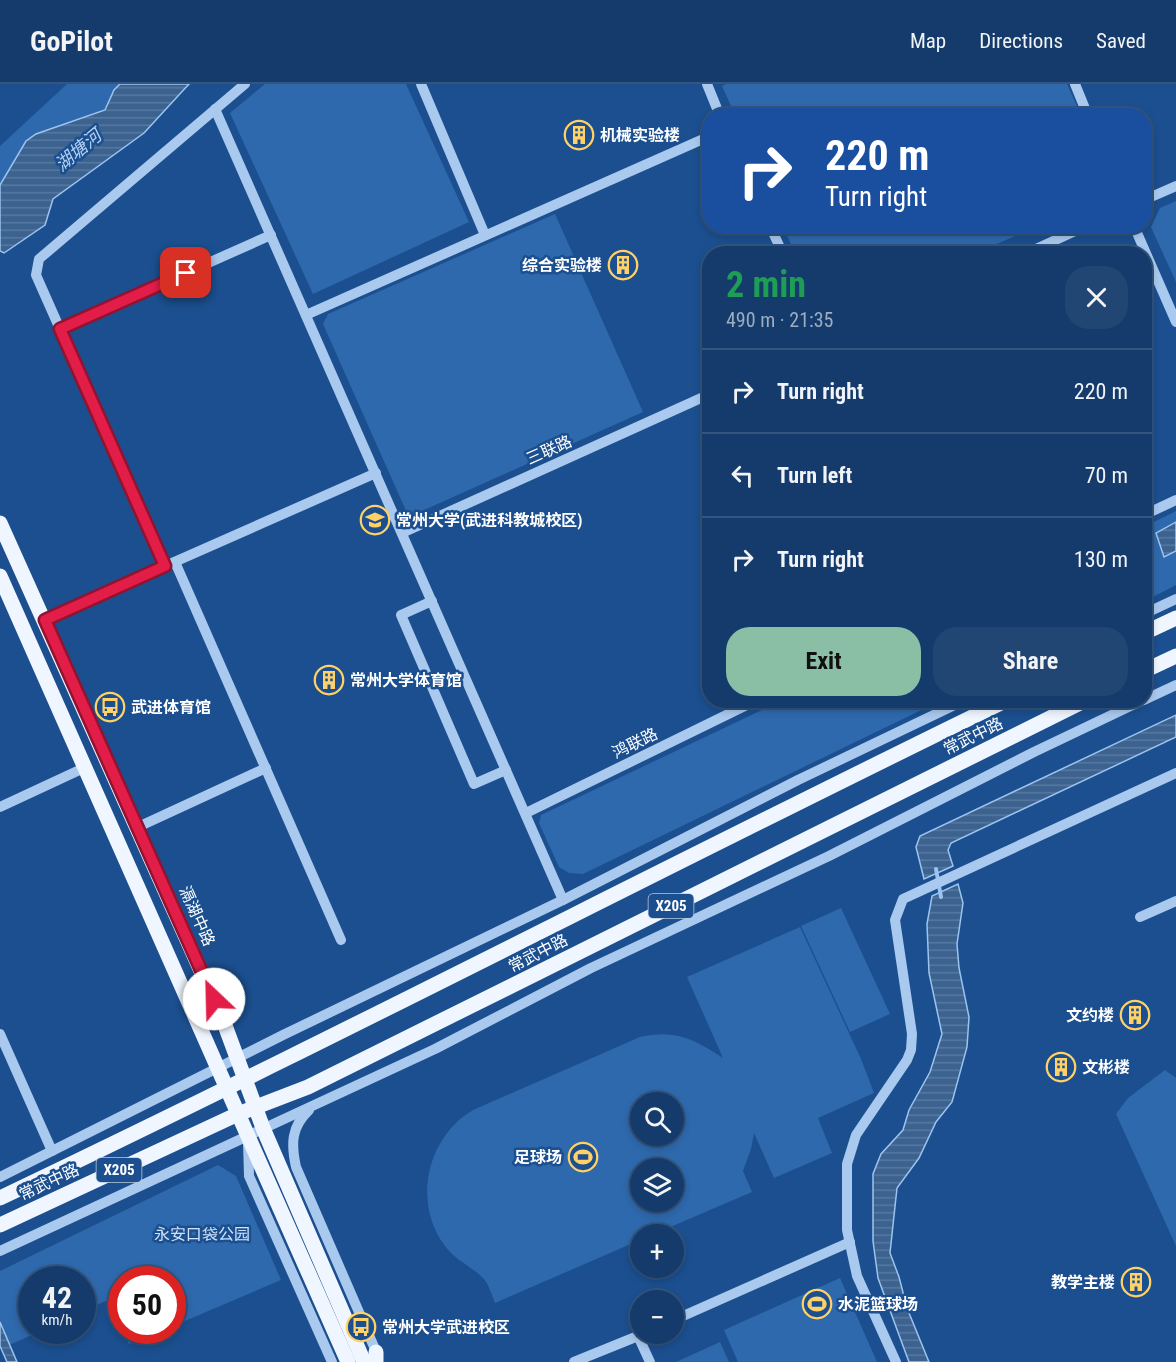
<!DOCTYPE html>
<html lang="en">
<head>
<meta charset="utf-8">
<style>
  :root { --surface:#143b6b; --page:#214673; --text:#f1f3f6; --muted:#9dadc1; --line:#33557e; --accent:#8abfa5 }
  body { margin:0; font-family:"Roboto Condensed","Noto Sans SC",sans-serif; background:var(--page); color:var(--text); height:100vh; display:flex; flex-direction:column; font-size:22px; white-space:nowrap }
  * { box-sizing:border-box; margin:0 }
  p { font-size:20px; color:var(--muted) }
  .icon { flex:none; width:33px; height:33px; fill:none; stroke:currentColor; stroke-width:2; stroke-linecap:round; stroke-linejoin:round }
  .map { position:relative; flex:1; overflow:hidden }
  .details { position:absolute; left:702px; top:162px; width:450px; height:462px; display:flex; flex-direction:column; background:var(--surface); border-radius:24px; box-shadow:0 3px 9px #0003,0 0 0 2px var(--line) }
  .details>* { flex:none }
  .banner { position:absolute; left:702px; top:24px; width:450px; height:126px; border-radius:24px; box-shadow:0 3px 9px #0003,0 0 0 2px var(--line); background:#1a4fa0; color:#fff; overflow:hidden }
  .controls { position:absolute; left:630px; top:1008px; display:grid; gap:12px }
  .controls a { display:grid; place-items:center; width:54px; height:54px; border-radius:50%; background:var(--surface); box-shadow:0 3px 9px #0003,0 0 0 2px var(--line); font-size:30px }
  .speed { position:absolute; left:18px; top:1182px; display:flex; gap:12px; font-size:30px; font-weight:700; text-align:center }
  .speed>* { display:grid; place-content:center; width:78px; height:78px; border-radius:50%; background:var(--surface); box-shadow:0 3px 9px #0003,0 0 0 2px var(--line); line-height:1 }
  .speed small { font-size:15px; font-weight:400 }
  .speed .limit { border:9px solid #d22; background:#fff; color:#111 }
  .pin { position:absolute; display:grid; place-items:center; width:51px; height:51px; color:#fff; margin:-26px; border-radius:12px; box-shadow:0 3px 9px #0006 }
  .me { position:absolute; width:66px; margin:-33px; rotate:336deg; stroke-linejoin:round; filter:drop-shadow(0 0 4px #0008) }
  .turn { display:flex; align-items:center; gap:21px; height:126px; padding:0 24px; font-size:27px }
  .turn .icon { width:78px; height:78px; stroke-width:2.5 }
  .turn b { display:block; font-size:42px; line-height:51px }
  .round { display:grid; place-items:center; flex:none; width:63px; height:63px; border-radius:24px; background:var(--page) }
  .overview { display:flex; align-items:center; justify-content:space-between; height:102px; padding:0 24px }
  h1 { font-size:36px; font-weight:700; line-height:45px; color:#1e9e55 }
  .button { display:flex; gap:12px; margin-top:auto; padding:12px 24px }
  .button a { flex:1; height:69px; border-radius:24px; background:var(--accent); color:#111; font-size:24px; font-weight:700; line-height:69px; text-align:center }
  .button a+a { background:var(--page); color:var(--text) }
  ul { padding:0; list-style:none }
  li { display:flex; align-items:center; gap:18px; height:84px; padding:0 24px; border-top:2px solid var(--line) }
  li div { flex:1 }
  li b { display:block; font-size:22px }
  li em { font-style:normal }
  header { display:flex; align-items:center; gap:36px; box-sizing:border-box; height:84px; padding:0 30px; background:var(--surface); border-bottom:2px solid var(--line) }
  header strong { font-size:28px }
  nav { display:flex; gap:33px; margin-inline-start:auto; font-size:21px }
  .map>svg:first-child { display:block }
  .green { fill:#2e69ad; fill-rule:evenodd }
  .water { fill:url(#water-rules); stroke:#9cc4f0; stroke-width:1.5 }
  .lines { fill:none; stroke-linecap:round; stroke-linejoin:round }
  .stream { stroke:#9cc4f0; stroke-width:4 }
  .minor { stroke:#a9c9ee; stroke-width:10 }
  .major { stroke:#f0f6ff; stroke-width:15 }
  .route-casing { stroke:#92132f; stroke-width:15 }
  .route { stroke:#e11d48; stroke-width:10 }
  .labels { text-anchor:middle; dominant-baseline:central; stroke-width:5; stroke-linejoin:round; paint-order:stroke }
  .shield { fill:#1b4f8f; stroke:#bbcadd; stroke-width:1.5 }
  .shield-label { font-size:15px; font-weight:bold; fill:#fff }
  .poi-label { font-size:16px; font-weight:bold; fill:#fff; stroke:#1b4f8f; text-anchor:start }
  .street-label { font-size:16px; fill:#fff; stroke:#1b4f8f }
  .park-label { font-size:16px; fill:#cfe3fa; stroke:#1b4f8f }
  .water-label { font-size:18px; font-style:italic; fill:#b5d3f5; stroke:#1b4f8f }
</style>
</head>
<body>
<header>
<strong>GoPilot</strong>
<nav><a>Map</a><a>Directions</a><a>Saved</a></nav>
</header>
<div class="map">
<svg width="1176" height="1278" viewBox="0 0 1176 1278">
  <defs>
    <pattern id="water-rules" width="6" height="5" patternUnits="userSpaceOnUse" patternTransform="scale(1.5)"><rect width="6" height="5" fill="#3c6290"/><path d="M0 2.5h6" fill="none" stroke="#597aa1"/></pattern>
  </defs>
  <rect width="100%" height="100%" fill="#1b4f8f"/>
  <g class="green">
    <polygon points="67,0 191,0 0,159 0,62"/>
    <polygon points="265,0 406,0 469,138 313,210 230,29"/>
    <polygon points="726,0 1067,0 1081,31 735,31 722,2"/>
    <polygon points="1176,117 1176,198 1151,143 1160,124"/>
    <polygon points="555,130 643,328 413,431 407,429 323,240 328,230"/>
    <polygon points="783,143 1036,143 976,169 795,169"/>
    <polygon points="1176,427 1176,501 1145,517 1144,443"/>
    <polygon points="781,617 940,617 583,790 569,789 559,783 539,739 541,731"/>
    <polygon points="841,824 890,930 850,948 801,842"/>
    <path d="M 800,843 L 861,975 L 874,1009 L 818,1034 L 832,1069 L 774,1094 L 754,1049 L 751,1065 L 743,1087 L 752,1108 L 654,1150 L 640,1150 L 640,1156 L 495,1219 C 492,1212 489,1200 483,1194 C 471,1182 455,1176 445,1162 C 412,1118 427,1053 473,1026 L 640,953 C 676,945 694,955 723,974 L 687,893 ZM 640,1018 L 674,1018 L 674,1052 L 640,1052 ZM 640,1084 L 674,1084 L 674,1118 L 640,1118 Z"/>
    <polygon points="1165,986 1176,994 1176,1162 1116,1030 1128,1014"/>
    <polygon points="218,1081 236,1092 281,1196 173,1242 172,1196 122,1196 121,1244 108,1216 83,1227 82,1196 32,1196 32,1246 41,1247 0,1265 0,1187"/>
    <polygon points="840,1194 877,1278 738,1278 724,1246"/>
    <polygon points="123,1247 161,1247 129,1260"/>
    <polygon points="720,1258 729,1278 676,1278"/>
  </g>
  <g class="water">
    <polygon points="120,0 189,0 144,49 53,115 45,141 4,169 0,167 0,101 26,57 36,50 105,26 114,6"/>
    <polygon points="1176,438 1176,467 1164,473 1156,449"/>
    <polygon points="1176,631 1176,653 951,759 948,766 953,782 924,795 916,763 920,752"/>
    <polygon points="958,800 963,819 957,860 959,884 969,933 967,963 952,1018 936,1038 919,1074 897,1104 890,1169 899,1193 907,1224 929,1278 909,1278 878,1194 873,1157 873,1090 881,1070 903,1046 909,1026 930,988 942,950 929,889 927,840 932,812"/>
    <polygon points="0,1238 17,1278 7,1278 0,1262"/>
  </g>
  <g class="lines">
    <polyline class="stream" points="936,785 941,813"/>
    <g class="minor">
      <polyline points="421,0 485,151"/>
      <polyline points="707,0 720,32"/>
      <polyline points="1075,0 1088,32"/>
      <polyline points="215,25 563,816"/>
      <polyline points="1144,116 1176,102"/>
      <polyline points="770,142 783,170"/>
      <polyline points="1134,142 1176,238"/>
      <polyline points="1025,170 1086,142"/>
      <polyline points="306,231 710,52"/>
      <polyline points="60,245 271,151"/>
      <polyline points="1144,431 1176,416"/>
      <polyline points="402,449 710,310"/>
      <polyline points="175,478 341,856"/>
      <polyline points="165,482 36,191 39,175 245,0"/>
      <polyline points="432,517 401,531 474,700 506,686"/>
      <polyline points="1144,530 1176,515"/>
      <polyline points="45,535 376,389"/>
      <polyline points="1144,616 1176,601"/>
      <polyline points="0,723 86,683"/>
      <polyline points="526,729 757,616"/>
      <polyline points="138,743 266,684"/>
      <polyline points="1140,833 1176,817"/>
      <polyline points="0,950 52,1067"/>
      <path d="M 309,1026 C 291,1043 291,1060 296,1083 L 378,1272"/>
      <polyline points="248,1057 249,1092 332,1278"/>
      <polyline points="0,1093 283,951 563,816 798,696 965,616"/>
      <polyline points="0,1167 435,965 591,884 829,772 1034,668 1143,616"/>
      <polyline points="674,1236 850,1158"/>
      <polyline points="643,1250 638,1252 650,1278"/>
      <polyline points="574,1278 638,1252"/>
      <polyline points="896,1278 857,1192 847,1146 847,1080 856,1051 907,976 911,966 912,950 895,836 903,815 1176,689"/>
    </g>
    <g class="major">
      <polyline points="0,439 223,936 263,1044 364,1278"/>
      <polyline points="0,492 348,1278"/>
      <polyline points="1144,549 1176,534"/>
      <polyline points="1144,587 1176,572"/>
      <path d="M 0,1114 C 338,953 670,780 1007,616"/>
      <polyline points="0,1141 238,1030 308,1003 1086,616"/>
      <polyline points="376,1268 376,1278"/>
    </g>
  </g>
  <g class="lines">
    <g class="route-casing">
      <polyline id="route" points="186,189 60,245 165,482 45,536 214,915"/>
    </g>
    <use href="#route" class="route"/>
  </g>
  <defs>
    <g id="building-ring" transform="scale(1.5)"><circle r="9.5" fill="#1b4f8f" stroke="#ffd166" stroke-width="1.5"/><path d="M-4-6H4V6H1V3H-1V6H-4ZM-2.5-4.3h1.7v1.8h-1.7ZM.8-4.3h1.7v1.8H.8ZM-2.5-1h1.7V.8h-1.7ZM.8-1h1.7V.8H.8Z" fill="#ffd166"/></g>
    <g id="university-ring" transform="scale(1.5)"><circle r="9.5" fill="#1b4f8f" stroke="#ffd166" stroke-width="1.5"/><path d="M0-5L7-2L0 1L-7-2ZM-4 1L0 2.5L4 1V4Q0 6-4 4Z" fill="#ffd166"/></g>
    <g id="bus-ring" transform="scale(1.5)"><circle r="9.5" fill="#1b4f8f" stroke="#ffd166" stroke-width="1.5"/><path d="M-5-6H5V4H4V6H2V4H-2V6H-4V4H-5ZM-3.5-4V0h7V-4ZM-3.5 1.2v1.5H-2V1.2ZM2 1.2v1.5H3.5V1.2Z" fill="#ffd166"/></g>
    <g id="stadium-ring" transform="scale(1.5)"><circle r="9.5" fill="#1b4f8f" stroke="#ffd166" stroke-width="1.5"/><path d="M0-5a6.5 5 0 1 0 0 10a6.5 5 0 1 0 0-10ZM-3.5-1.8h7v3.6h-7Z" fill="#ffd166"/></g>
  </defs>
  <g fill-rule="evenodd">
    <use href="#building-ring" x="579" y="51"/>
    <use href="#building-ring" x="623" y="181"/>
    <use href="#university-ring" x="375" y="436"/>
    <use href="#building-ring" x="329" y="596"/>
    <use href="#bus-ring" x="110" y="623"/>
    <use href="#building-ring" x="1135" y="931"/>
    <use href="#building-ring" x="1061" y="983"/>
    <use href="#stadium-ring" x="583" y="1073"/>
    <use href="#building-ring" x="1136" y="1198"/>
    <use href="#stadium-ring" x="817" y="1220"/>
    <use href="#bus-ring" x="361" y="1243"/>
  </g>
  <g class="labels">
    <g class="shield">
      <rect x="648.5" y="810" width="45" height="24" rx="4.5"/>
      <rect x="96.5" y="1074" width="45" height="24" rx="4.5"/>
    </g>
    <g class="shield-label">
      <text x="671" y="822">X205</text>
      <text x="119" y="1086">X205</text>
    </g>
    <g class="poi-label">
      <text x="600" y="51">机械实验楼</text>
      <text x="602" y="181" text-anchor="end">综合实验楼</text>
      <text x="396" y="436">常州大学(武进科教城校区)</text>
      <text x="350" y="596">常州大学体育馆</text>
      <text x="131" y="623">武进体育馆</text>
      <text x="1114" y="931" text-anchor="end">文约楼</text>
      <text x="1082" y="983">文彬楼</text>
      <text x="562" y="1073" text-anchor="end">足球场</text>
      <text x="1115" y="1198" text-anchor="end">教学主楼</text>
      <text x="838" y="1220">水泥篮球场</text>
      <text x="382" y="1243">常州大学武进校区</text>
    </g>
    <g class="street-label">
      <text transform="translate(549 366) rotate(-24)">三联路</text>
      <text transform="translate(973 652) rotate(-26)">常武中路</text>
      <text transform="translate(635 659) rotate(-26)">鸿联路</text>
      <text transform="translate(197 832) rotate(66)">滆湖中路</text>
      <text transform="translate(538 869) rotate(-27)">常武中路</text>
      <text transform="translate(49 1098) rotate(-25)">常武中路</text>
    </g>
    <g class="park-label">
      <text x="202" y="1150">永安口袋公园</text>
    </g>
    <g class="water-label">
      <text transform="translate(78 66) rotate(-40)">湖塘河</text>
    </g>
  </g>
</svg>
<div class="controls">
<a><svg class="icon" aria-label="search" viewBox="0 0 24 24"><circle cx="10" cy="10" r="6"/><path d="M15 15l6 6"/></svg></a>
<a><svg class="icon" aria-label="layers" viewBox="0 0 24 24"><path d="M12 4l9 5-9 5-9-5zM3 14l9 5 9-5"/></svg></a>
<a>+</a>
<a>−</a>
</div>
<div class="speed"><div>42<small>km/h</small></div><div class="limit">50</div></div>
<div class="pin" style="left:186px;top:189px;background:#d93025"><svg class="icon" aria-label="arrive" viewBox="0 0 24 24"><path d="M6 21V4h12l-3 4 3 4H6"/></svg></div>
<svg class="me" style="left:214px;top:915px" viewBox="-20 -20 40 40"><circle r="19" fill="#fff"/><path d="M0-13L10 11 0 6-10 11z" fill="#e11d48"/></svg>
<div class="banner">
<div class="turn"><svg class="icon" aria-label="right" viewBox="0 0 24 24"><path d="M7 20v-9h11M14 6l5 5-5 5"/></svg><div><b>220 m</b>Turn right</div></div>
</div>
<section class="details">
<div class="overview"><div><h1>2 min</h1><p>490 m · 21:35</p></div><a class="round"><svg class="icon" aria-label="close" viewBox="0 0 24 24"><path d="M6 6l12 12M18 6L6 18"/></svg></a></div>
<ul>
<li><svg class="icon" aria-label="right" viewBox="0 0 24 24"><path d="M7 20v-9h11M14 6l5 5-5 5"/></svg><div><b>Turn right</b></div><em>220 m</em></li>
<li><svg class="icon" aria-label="left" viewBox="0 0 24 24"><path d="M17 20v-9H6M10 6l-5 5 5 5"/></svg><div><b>Turn left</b></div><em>70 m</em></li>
<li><svg class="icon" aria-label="right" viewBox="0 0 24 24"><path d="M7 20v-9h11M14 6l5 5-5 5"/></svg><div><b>Turn right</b></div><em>130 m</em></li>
</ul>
<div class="button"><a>Exit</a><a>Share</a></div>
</section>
</div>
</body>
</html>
